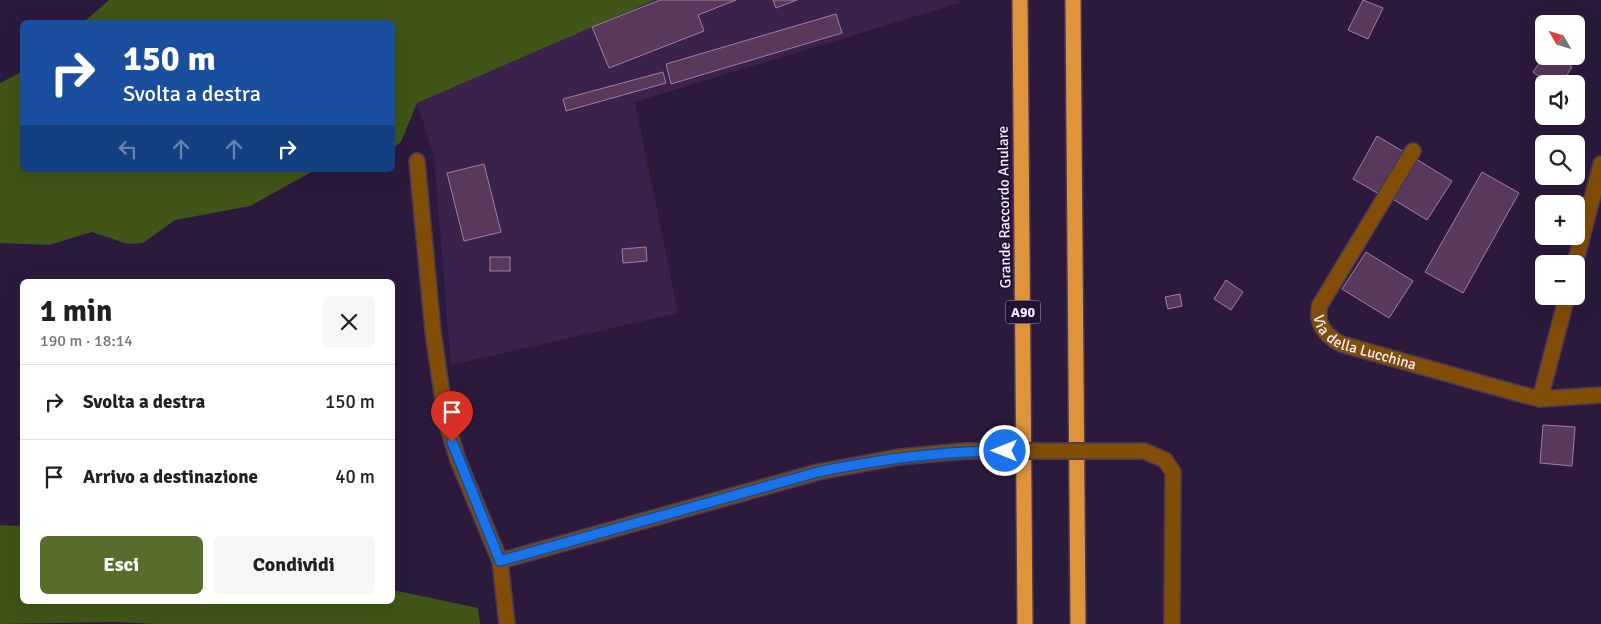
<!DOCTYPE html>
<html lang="it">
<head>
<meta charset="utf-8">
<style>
  :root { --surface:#fff; --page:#f6f6f6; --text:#202124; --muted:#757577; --line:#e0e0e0; --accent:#576d2b }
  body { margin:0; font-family:Signika,sans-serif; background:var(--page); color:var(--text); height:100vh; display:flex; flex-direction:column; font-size:19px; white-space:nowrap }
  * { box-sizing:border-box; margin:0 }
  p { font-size:16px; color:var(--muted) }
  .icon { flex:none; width:28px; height:28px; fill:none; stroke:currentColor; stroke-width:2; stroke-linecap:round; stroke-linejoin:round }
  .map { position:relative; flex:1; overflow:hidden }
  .drawer { position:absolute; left:20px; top:279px; width:375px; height:325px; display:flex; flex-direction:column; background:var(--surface); border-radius:8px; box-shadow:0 5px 20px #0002 }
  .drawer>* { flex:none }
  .guide { position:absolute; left:20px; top:20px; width:375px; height:152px; border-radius:8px; box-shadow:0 5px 20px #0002; background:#1a4fa0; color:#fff; overflow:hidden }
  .needle { width:32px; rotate:309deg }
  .fabs { position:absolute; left:1535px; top:15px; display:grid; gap:10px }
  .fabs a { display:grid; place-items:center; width:50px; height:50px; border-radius:8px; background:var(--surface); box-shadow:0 5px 20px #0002; font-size:25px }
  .pin { position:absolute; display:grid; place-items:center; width:42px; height:42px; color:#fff; margin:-51px -21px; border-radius:50% 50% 50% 0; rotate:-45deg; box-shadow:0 0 5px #0007 }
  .pin .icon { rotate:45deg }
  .me { position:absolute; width:55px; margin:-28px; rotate:270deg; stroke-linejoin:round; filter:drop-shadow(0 0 4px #0008) }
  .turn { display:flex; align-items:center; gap:18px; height:105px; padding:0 20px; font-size:22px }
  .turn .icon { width:65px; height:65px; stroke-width:2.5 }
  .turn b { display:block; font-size:35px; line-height:42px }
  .lanes { display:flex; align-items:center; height:48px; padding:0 20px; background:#0003; justify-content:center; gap:25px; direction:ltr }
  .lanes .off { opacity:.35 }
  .round { display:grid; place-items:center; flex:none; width:52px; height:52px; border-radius:8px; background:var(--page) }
  .head { display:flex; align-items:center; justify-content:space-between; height:85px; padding:0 20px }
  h1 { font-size:30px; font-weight:800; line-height:38px }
  .button { display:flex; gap:10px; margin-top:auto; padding:10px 20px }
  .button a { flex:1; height:58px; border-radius:8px; background:var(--accent); color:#fff; font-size:20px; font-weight:800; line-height:58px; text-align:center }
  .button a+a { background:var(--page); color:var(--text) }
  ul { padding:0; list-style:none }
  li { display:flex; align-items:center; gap:15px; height:75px; padding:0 20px; border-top:1px solid var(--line) }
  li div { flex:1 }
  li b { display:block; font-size:19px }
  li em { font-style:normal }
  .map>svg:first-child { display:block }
  .built { fill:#39234c }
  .green { fill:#405518 }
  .building { fill:#583959; stroke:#a17da1 }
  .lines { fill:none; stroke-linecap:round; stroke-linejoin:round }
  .street-casing { stroke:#483758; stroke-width:18 }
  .highway-casing { stroke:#483758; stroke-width:18 }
  .street { stroke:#814d07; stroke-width:15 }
  .highway { stroke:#df943c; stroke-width:15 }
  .street-bridge-casing { stroke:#483758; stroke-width:18; stroke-linecap:butt }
  .street-bridge { stroke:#814d07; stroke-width:15 }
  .route-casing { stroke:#114b97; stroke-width:12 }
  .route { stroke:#1a73e8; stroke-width:9 }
  .labels { text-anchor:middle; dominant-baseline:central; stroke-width:4; stroke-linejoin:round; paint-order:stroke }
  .shield { fill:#231133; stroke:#b5aac1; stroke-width:1 }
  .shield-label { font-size:14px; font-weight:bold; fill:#f3ebfe }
  .street-label { font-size:15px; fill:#f3ebfe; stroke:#231133 }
</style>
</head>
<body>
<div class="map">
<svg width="1601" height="624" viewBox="0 0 1601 624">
  <rect width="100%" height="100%" fill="#2c1a3d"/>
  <polygon class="built" points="655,0 959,0 959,3 635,102 678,313 451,365 434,156 417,103"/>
  <g class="green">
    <polygon points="109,0 655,0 417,103 401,142 393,148 392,22 84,22"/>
    <polygon points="22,72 22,170 315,170 250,206 175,220 143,243 128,244 92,232 49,245 0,243 0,83"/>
    <polygon points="0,525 22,526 22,601 392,601 393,590 478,608 480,624 158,624 115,622 0,624"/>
  </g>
  <g class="building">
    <polygon points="660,0 736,0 698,15 704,31 609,68 592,27"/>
    <polygon points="773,0 797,0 776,8"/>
    <polygon points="1363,0 1383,8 1368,39 1348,30"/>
    <polygon points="836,14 842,33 671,84 666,64"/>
    <polygon points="1544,56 1556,56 1572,67 1561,84 1550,84 1533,72"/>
    <polygon points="663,72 666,83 566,111 563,99"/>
    <polygon points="1377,136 1404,152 1379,194 1353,179"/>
    <polygon points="1416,159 1452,181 1427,220 1391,198"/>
    <polygon points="484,164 501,232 464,241 447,173"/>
    <polygon points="1482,172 1519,193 1463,293 1425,272"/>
    <polygon points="646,247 647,261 623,263 622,249"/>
    <polygon points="1366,252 1413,281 1389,318 1342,289"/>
    <rect x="490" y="257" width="20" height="14"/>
    <polygon points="1226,280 1243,292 1231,310 1214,299"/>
    <polygon points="1180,294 1182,306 1168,309 1165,297"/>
    <polygon points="1543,425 1575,427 1572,466 1540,463"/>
  </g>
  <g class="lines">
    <g class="street-casing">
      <g id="street">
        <path id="s1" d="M 1413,151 L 1320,305 C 1315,324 1325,335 1341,344 L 1520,394 L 1540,399 L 1601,395"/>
        <polyline points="417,161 433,332 446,421 458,460 500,561"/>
        <polyline points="1575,264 1601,164"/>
        <polyline points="1540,399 1567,296"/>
        <polyline points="1144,451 1165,460 1173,472 1172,624"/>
        <polyline points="507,624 500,561 818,472 899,457 965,451"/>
      </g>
    </g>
    <g class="highway-casing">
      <g id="highway">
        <polyline points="1020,0 1025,624"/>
        <polyline points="1073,0 1078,624"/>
      </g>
    </g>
    <use href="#street" class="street"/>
    <use href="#highway" class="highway"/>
    <g class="street-bridge-casing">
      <polyline id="street-bridge" points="965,451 1144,451"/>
    </g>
    <use href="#street-bridge" class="street-bridge"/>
  </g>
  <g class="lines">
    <g class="route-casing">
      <path id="route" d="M 452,442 L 500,561 L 818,472 C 880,459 942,451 1005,451"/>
    </g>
    <use href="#route" class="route"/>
  </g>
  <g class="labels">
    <rect class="shield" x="1005.5" y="300.5" width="35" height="23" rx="4"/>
    <g class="shield-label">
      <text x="1023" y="312">A90</text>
    </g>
    <g class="street-label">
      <text transform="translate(1004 207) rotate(-91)">Grande Raccordo Anulare</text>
      <text stroke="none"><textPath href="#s1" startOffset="248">Via della Lucchina</textPath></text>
    </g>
  </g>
</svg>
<div class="fabs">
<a><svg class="needle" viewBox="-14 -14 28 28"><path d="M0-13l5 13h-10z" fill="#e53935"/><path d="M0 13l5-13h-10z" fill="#757577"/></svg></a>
<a><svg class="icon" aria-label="sound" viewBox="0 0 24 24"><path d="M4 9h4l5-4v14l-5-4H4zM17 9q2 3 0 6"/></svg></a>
<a><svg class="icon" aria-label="search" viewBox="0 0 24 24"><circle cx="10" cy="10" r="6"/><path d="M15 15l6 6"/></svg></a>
<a>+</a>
<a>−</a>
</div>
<div class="pin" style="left:452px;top:442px;background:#d93025"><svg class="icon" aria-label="arrive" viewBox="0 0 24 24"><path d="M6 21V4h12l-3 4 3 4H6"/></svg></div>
<svg class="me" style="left:1005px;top:451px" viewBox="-20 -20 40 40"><circle r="17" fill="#1a73e8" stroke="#fff" stroke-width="3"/><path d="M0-11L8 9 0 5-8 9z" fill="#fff"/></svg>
<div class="guide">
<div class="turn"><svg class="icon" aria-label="right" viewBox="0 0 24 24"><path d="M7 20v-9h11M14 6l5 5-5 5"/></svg><div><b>150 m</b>Svolta a destra</div></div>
<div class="lanes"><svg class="icon off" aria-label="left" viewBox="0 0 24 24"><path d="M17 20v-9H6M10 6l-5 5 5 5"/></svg><svg class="icon off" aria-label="ahead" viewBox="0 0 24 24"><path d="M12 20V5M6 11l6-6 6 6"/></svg><svg class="icon off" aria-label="ahead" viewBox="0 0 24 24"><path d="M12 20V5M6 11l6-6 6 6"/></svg><svg class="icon" aria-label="right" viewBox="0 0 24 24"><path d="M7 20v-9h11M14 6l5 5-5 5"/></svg></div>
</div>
<section class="drawer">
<div class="head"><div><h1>1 min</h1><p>190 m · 18:14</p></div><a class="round"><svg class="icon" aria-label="close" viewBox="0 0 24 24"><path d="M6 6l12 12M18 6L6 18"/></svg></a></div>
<ul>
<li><svg class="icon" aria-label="right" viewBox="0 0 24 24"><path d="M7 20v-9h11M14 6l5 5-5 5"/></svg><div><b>Svolta a destra</b></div><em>150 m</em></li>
<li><svg class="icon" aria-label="arrive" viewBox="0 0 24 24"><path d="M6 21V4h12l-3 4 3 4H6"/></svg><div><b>Arrivo a destinazione</b></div><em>40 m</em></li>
</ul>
<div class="button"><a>Esci</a><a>Condividi</a></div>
</section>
</div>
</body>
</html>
